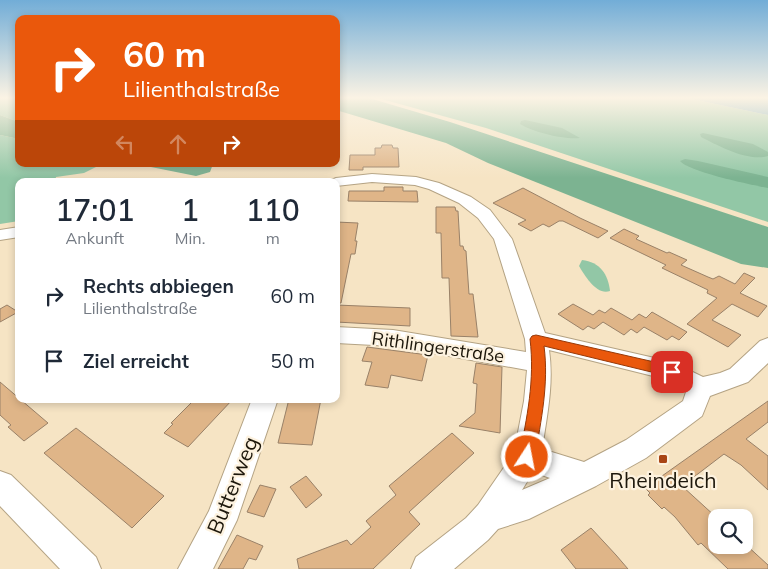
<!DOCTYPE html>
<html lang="de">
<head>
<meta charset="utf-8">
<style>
  :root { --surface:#fff; --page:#f6f6f7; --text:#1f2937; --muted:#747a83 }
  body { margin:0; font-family:Mulish,sans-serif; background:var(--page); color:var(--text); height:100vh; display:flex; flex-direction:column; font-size:19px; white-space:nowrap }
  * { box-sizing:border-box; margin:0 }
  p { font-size:16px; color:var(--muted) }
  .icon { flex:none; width:28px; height:28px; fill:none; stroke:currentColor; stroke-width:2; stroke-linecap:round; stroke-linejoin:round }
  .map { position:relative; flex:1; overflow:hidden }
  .details { position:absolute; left:15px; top:178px; width:325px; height:225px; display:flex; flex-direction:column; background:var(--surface); border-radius:10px; box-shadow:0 2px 8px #0003 }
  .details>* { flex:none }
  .top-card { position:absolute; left:15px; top:15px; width:325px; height:152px; border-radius:10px; box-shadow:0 2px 8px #0003; background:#ea580c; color:#fff; overflow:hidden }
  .tools { position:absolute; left:708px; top:509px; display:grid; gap:10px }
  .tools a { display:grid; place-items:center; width:45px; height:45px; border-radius:10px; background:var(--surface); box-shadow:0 2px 8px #0003; font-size:25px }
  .pin { position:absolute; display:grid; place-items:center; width:42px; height:42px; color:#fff; margin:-21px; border-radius:10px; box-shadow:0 2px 8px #0006 }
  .me { position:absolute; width:55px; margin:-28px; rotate:11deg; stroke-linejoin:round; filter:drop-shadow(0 0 4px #0008) }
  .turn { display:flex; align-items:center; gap:18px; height:105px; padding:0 25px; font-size:22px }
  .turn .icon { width:65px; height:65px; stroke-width:2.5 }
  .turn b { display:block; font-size:35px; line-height:42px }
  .lanes { display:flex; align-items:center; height:48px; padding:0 25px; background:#0003; justify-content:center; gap:25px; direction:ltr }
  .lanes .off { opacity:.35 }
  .eta { display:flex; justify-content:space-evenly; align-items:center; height:85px; text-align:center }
  .eta b { font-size:30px; font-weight:600; line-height:35px }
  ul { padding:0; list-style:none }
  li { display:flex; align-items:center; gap:15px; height:65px; padding:0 25px }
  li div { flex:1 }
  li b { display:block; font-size:19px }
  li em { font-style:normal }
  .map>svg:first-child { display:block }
  .green { fill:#92c7a6 }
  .forest { fill:#7cb391 }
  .water { fill:#62a3bd }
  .building { fill:#dfb588; stroke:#998168 }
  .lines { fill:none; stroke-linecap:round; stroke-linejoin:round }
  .minor-casing { stroke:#b4a384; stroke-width:2 }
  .minor { fill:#fff; fill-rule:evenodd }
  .route { fill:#ea580c; stroke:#983908 }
  .poi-dot { fill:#a94515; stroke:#fdf2df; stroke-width:2 }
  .labels { text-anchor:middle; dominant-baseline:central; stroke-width:4.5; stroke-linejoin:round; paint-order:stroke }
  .street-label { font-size:18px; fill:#1d170b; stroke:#fdf2df }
  .near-poi-label { font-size:21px; fill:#1d170b; stroke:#fdf2df }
  .near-street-label { font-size:21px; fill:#1d170b; stroke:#fdf2df }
</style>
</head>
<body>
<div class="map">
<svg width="768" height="569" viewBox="0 0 768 569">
  <rect width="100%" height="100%" fill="#f6e4c4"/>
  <g class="green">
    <polygon points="0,98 19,98 19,122 0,115"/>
    <polygon points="378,98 687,98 768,115 768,222 486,128"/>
    <polygon points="0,135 19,139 19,164 102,164 84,173 56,177 55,181 19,181 19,221 0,224"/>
    <path d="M 582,260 C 600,262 608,274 610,291 C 597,296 585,276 579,266 Z"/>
  </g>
  <g class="forest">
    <polygon points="336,98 369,98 450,122 768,227 768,268 741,264 488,163 446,143 336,110"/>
    <polygon points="0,115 19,122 19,139 0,135"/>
    <path d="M 525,120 L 562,128 L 580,138 C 564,140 533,132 520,124 L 521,121 Z"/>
    <path d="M 703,133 L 753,144 L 768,152 L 768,156 C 748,162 719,146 701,137 L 700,134 Z"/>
    <path d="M 685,159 L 698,161 L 768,177 L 768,188 C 752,185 689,172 680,161 Z"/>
    <polygon points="136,164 213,164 210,172 196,176"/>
  </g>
  <polygon class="water" points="687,98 768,98 768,115"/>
  <g class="building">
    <polygon points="382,145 392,145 393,148 398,148 399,167 363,167 363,170 349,170 350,155 375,155 375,148 381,148"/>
    <polygon points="384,187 403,187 403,191 417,191 418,202 348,201 349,191 384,191"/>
    <polygon points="523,188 580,218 608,231 598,238 563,221 559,221 549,227 543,224 531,231 518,224 526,220 493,203"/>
    <polygon points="436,207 455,207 456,211 458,211 460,246 463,246 464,250 466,251 469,294 473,294 478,337 451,336 449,278 442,278 441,233 436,233"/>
    <polygon points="336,222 358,223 355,241 357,241 355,254 351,254 341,303 336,303"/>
    <polygon points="624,229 639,236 636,239 667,253 669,252 687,260 681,265 708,277 713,279 719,276 735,284 744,273 755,278 740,293 767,306 758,317 732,304 712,320 741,335 728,347 687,324 717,298 707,293 708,290 662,268 666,265 610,238"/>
    <polygon points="573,304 593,315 599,310 605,313 611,308 632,320 639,314 646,318 652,312 687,332 679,340 672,336 667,340 644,327 637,333 631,329 624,335 603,322 594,329 588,326 583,330 558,314"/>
    <polygon points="7,305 18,312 0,322 0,309"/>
    <polygon points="336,305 410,308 410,326 336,322"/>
    <polygon points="367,347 428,355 422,381 391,375 388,388 365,385 372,362 362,361"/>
    <polygon points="476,363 502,367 500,433 459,426 475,413 477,384 473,383"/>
    <polygon points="0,382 48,423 24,441 8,427 11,425 0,415"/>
    <polygon points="195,399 233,399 188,447 164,433 173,424 171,423"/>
    <polygon points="289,399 321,399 312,445 278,443"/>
    <polygon points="768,401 768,422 746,439 768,456 768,490 741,465 724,454 682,486 716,517 716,545 744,545 744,543 768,565 768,569 728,569 701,543 698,545 675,517 664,507 662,509 648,495 650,493 645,488"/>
    <polygon points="76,428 164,496 132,528 44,453"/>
    <polygon points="452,433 474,453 409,512 420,524 373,569 299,569 297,559 347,540 351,545 371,527 366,521 396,495 389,486"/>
    <polygon points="306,476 322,495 306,508 290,487"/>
    <polygon points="260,485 276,489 264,517 247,512"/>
    <polygon points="591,528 616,555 628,569 576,569 561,550"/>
    <polygon points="237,535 263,546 256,560 249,558 243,569 218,569"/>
  </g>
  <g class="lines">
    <g class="minor-casing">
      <g id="minor">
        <path d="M 372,174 L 416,177 L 439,183 L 471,197 L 490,210 L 512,239 L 545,333 L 672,362 L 703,377 L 720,373 L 730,369 L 760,341 L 768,338 L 768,363 L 748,382 L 710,396 L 702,416 L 646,458 L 596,486 L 529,519 L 498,529 L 488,540 L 454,569 L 411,569 L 416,557 L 466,518 L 478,505 L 514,453 L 524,401 L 527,370 L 393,346 L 336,343 L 336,327 L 393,330 L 526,352 L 525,339 L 494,239 L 478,218 L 459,203 L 429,189 L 415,185 L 372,182 L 336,186 L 336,181 L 329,181 L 336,178 ZM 549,350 L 665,379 L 686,392 L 683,401 L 626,440 L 584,462 L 542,449 C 547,416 554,383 549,350 ZM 533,472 L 550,478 L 522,490 Z"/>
        <polygon points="19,227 19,237 0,240 0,230"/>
        <polygon points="252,399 278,399 237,520 213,569 178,569 209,511"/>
        <polygon points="0,471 11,475 96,557 101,569 60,569 0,506"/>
      </g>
    </g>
    <use href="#minor" class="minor"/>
  </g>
  <linearGradient id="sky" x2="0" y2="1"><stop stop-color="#72add7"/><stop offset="0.55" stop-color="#fbf3e4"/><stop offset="1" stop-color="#fbf3e4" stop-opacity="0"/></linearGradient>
  <rect width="768" height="178" fill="url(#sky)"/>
  <path class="route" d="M 536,335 L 672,366 L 677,368 L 679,372 L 677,375 L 672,377 L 544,346 C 549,384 541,420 535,457 L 532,463 L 527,465 L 521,463 L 519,457 C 527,418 535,380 530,339 L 532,336 Z"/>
  <rect class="poi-dot" x="658" y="454" width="10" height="10" rx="2.5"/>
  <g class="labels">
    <g class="street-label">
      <text transform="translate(438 347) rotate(8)">Rithlingerstraße</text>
    </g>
    <g class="near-poi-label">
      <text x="663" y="480">Rheindeich</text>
    </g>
    <g class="near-street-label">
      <text transform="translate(232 485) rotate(-68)">Butterweg</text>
    </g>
  </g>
</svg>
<div class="tools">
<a><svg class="icon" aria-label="search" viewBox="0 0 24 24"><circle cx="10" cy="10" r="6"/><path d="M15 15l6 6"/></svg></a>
</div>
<div class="pin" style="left:672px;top:372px;background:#d93025"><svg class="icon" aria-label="arrive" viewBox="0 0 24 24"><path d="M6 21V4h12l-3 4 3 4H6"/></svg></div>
<svg class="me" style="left:527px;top:457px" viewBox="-20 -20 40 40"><circle r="17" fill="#ea580c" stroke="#fff" stroke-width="3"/><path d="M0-11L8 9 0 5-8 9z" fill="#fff"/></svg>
<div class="top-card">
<div class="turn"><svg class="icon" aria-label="right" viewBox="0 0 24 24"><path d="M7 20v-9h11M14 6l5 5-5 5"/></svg><div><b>60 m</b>Lilienthalstraße</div></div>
<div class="lanes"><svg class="icon off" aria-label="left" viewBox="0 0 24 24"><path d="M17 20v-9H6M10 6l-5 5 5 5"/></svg><svg class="icon off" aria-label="ahead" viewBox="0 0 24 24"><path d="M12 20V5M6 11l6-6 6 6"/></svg><svg class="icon" aria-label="right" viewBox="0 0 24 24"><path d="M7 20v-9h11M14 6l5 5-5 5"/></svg></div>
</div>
<section class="details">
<div class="eta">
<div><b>17:01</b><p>Ankunft</p></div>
<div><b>1</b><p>Min.</p></div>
<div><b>110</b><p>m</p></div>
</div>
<ul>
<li><svg class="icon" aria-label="right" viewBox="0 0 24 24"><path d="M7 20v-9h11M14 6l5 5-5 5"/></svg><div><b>Rechts abbiegen</b><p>Lilienthalstraße</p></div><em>60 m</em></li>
<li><svg class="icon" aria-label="arrive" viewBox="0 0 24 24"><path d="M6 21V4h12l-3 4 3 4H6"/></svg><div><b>Ziel erreicht</b></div><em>50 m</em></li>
</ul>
</section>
</div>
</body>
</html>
